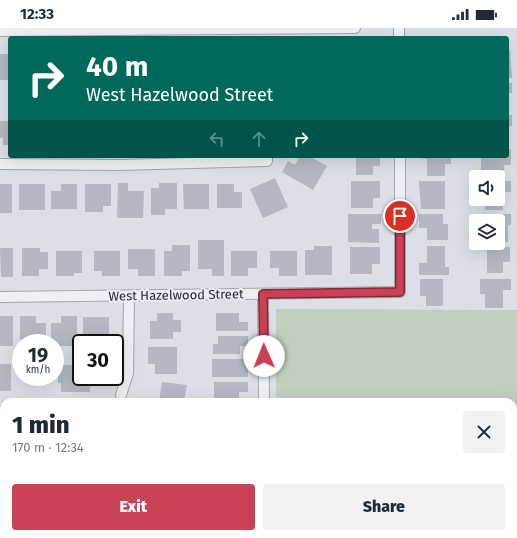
<!DOCTYPE html>
<html lang="en">
<head>
<meta charset="utf-8">
<style>
  :root { --surface:#fff; --page:#f2f2f3; --text:#1f2937; --muted:#747a83; --accent:#ca4054 }
  body { margin:0; font-family:"Fira Sans",sans-serif; background:var(--page); color:var(--text); height:100vh; display:flex; flex-direction:column; font-size:15px; white-space:nowrap }
  * { box-sizing:border-box; margin:0 }
  p { font-size:13px; color:var(--muted) }
  .icon { flex:none; width:22px; height:22px; fill:none; stroke:currentColor; stroke-width:2; stroke-linecap:round; stroke-linejoin:round }
  .map { position:relative; flex:1; overflow:hidden }
  .panel { position:absolute; left:0px; top:370px; width:517px; height:140px; display:flex; flex-direction:column; background:var(--surface); border-radius:12px 12px 0 0; box-shadow:0 4px 16px #0002 }
  .panel>* { flex:none }
  .banner { position:absolute; left:8px; top:8px; width:501px; height:122px; border-radius:4px; box-shadow:0 4px 16px #0002; background:#00695c; color:#fff; overflow:hidden }
  .tools { position:absolute; left:469px; top:142px; display:grid; gap:8px }
  .tools a { display:grid; place-items:center; width:36px; height:36px; border-radius:4px; background:var(--surface); box-shadow:0 4px 16px #0002; font-size:20px }
  .speed { position:absolute; left:12px; top:306px; display:flex; gap:8px; font-size:20px; font-weight:700; text-align:center }
  .speed>* { display:grid; place-content:center; width:52px; height:52px; border-radius:50%; background:var(--surface); box-shadow:0 4px 16px #0002; line-height:1 }
  .speed small { font-size:10px; font-weight:400 }
  .speed .limit { border:2px solid #111; border-radius:6px; background:#fff; color:#111 }
  .pin { position:absolute; display:grid; place-items:center; width:34px; height:34px; color:#fff; margin:-17px; border:2px solid #fff; border-radius:50%; box-shadow:0 1px 4px #0007 }
  .me { position:absolute; width:44px; margin:-22px; rotate:359deg; stroke-linejoin:round; filter:drop-shadow(0 0 3px #0008) }
  .turn { display:flex; align-items:center; gap:14px; height:84px; padding:0 12px; font-size:18px }
  .turn .icon { width:52px; height:52px; stroke-width:2.5 }
  .turn b { display:block; font-size:28px; line-height:34px }
  .lanes { display:flex; align-items:center; height:38px; padding:0 12px; background:#0003; justify-content:center; gap:20px; direction:ltr }
  .lanes .off { opacity:.35 }
  .round { display:grid; place-items:center; flex:none; width:42px; height:42px; border-radius:4px; background:var(--page) }
  .overview { display:flex; align-items:center; justify-content:space-between; height:68px; padding:0 12px }
  h1 { font-size:24px; font-weight:800; line-height:30px }
  .button { display:flex; gap:8px; margin-top:auto; padding:8px 12px }
  .button a { flex:1; height:46px; border-radius:4px; background:var(--accent); color:#fff; font-size:16px; font-weight:800; line-height:46px; text-align:center }
  .button a+a { background:var(--page); color:var(--text) }
  .status { display:flex; justify-content:space-between; align-items:center; height:28px; padding:0 20px; background:var(--surface); direction:ltr }
  .status svg { height:11px; fill:currentColor }
  .map>svg:first-child { display:block }
  .green { fill:#c1cfbd }
  .building { fill:#b3b8c2 }
  .lines { fill:none; stroke-linecap:round; stroke-linejoin:round }
  .minor-casing { stroke:#a1a6af; stroke-width:12 }
  .minor { stroke:#eef0f4; stroke-width:10 }
  .route-casing { stroke:#832a37; stroke-width:10 }
  .route { stroke:#ca4054; stroke-width:7 }
  .labels { text-anchor:middle; dominant-baseline:central; stroke-width:4; stroke-linejoin:round; paint-order:stroke }
  .street-label { font-size:13px; fill:#262d3b; stroke:#eaeef3 }
</style>
</head>
<body>
<div class="status"><b>12:33</b><svg viewBox="0 0 49 12"><path d="M0 12V9h3v3zM5 12V6h3v6zM10 12V3h3v9zM15 12V0h3v12zM26 1h20v11H26zM47 4h2v5h-2z"/></svg></div>
<div class="map">
<svg width="517" height="510" viewBox="0 0 517 510">
  <rect width="100%" height="100%" fill="#dbdfe6"/>
  <polygon class="green" points="276,281 517,282 517,465 513,465 513,374 276,374"/>
  <g class="building">
    <polygon points="507,22 510,22 512,50 507,50"/>
    <rect x="0" y="26" width="10" height="26"/>
    <rect x="507" y="55" width="5" height="10"/>
    <rect x="507" y="87" width="5" height="11"/>
    <polygon points="0,93 10,93 10,117 3,117 3,110 0,110"/>
    <polygon points="507,121 511,121 511,137 504,137 504,147 481,147 481,128 507,128"/>
    <polygon points="300,128 309,128 327,138 313,162 282,144 288,133 295,137"/>
    <polygon points="356,128 380,128 380,138 373,138 373,147 356,147"/>
    <polygon points="419,128 451,128 451,136 445,136 445,148 427,148 427,131 419,130"/>
    <polygon points="275,150 288,179 263,190 250,161"/>
    <polygon points="351,153 380,153 380,170 373,170 373,180 351,180"/>
    <polygon points="419,153 445,153 445,181 421,181"/>
    <polygon points="498,153 511,153 511,164 503,164 503,182 485,182 485,171 498,171"/>
    <polygon points="118,155 128,155 128,163 144,163 143,190 117,190"/>
    <polygon points="159,155 177,155 177,181 165,181 165,187 151,187 151,160 159,160"/>
    <rect x="0" y="156" width="12" height="29"/>
    <rect x="19" y="156" width="26" height="26"/>
    <polygon points="61,156 77,156 77,181 51,181 51,163 61,163"/>
    <polygon points="85,156 111,156 111,178 103,178 103,184 85,184"/>
    <polygon points="183,156 209,156 209,181 184,181"/>
    <polygon points="217,156 234,156 234,164 242,164 242,180 217,180"/>
    <polygon points="348,186 381,186 381,196 372,196 372,201 379,201 379,215 348,214"/>
    <polygon points="419,186 443,186 443,196 448,196 448,212 427,212 427,200 419,200"/>
    <polygon points="485,186 511,186 511,197 508,197 508,214 498,214 498,193 485,193"/>
    <polygon points="198,212 224,212 224,248 212,248 212,241 198,241"/>
    <polygon points="172,217 190,217 190,243 182,243 182,248 164,248 164,223 172,223"/>
    <polygon points="314,218 332,218 332,247 305,247 305,222 314,222"/>
    <polygon points="427,218 445,218 445,239 449,239 449,247 419,247 419,235 427,235"/>
    <polygon points="350,219 380,219 380,236 372,236 372,246 350,246"/>
    <polygon points="487,219 510,219 510,234 503,234 503,245 487,245"/>
    <polygon points="0,220 13,220 13,249 1,249"/>
    <polygon points="22,220 40,220 40,224 48,224 48,241 39,241 39,248 22,248"/>
    <polygon points="128,221 155,221 155,248 138,248 138,241 128,241"/>
    <polygon points="56,223 82,223 82,245 74,245 74,248 56,248"/>
    <polygon points="94,223 120,223 120,248 102,248 102,243 94,243"/>
    <polygon points="231,223 257,223 257,240 248,240 248,248 231,248"/>
    <polygon points="270,223 297,223 297,248 279,248 279,240 270,240"/>
    <polygon points="420,251 443,251 443,278 426,278 426,268 420,268"/>
    <polygon points="480,251 511,251 511,262 503,262 503,280 485,280 485,266 480,266"/>
    <polygon points="157,285 173,285 173,292 181,292 181,304 173,304 173,311 150,311 150,293 157,293"/>
    <polygon points="216,285 239,285 239,294 248,294 248,303 216,303"/>
    <rect x="0" y="288" width="13" height="30"/>
    <polygon points="20,288 36,288 36,295 46,295 46,314 29,315 29,312 20,312"/>
    <polygon points="61,288 77,288 77,318 55,318 55,315 51,315 51,295 61,295"/>
    <rect x="83" y="289" width="26" height="25"/>
    <polygon points="218,308 248,308 248,318 240,318 240,326 213,326 213,316 218,316"/>
    <polygon points="148,319 177,319 177,346 155,346 155,336 148,336"/>
    <rect x="212" y="331" width="36" height="18"/>
    <rect x="0" y="336" width="11" height="27"/>
    <polygon points="58,337 81,337 81,349 83,349 83,352 90,352 90,364 61,364 61,355 58,355"/>
    <polygon points="162,354 187,357 184,374 159,374"/>
    <polygon points="214,354 248,354 248,364 239,364 239,372 214,372"/>
    <polygon points="0,377 4,380 4,390 0,398"/>
    <rect x="0" y="454" width="4" height="35"/>
    <polygon points="287,506 321,506 321,510 297,510 297,508 287,508"/>
    <polygon points="349,506 379,506 379,509 349,510"/>
    <rect x="477" y="508" width="33" height="2"/>
  </g>
  <g class="lines">
    <g class="minor-casing">
      <g id="minor">
        <polyline points="399,0 399,10"/>
        <polyline points="0,3 355,0"/>
        <polyline points="0,136 120,137 267,133 267,128"/>
        <polyline points="263,266 264,374"/>
        <polyline points="0,269 400,264 400,128"/>
        <polyline points="121,367 128,345 129,268"/>
        <polyline points="0,509 265,507"/>
        <polyline points="398,510 398,506"/>
      </g>
    </g>
    <use href="#minor" class="minor"/>
  </g>
  <g class="lines">
    <g class="route-casing">
      <polyline id="route" points="264,328 263,266 400,264 400,188"/>
    </g>
    <use href="#route" class="route"/>
  </g>
  <g class="labels">
    <g class="street-label">
      <text transform="translate(176 267) rotate(-1)">West Hazelwood Street</text>
    </g>
  </g>
</svg>
<div class="tools">
<a><svg class="icon" aria-label="sound" viewBox="0 0 24 24"><path d="M4 9h4l5-4v14l-5-4H4zM17 9q2 3 0 6"/></svg></a>
<a><svg class="icon" aria-label="layers" viewBox="0 0 24 24"><path d="M12 4l9 5-9 5-9-5zM3 14l9 5 9-5"/></svg></a>
</div>
<div class="speed"><div>19<small>km/h</small></div><div class="limit">30</div></div>
<div class="pin" style="left:400px;top:188px;background:#d93025"><svg class="icon" aria-label="arrive" viewBox="0 0 24 24"><path d="M6 21V4h12l-3 4 3 4H6"/></svg></div>
<svg class="me" style="left:264px;top:328px" viewBox="-20 -20 40 40"><circle r="19" fill="#fff"/><path d="M0-13L10 11 0 6-10 11z" fill="#ca4054"/></svg>
<div class="banner">
<div class="turn"><svg class="icon" aria-label="right" viewBox="0 0 24 24"><path d="M7 20v-9h11M14 6l5 5-5 5"/></svg><div><b>40 m</b>West Hazelwood Street</div></div>
<div class="lanes"><svg class="icon off" aria-label="left" viewBox="0 0 24 24"><path d="M17 20v-9H6M10 6l-5 5 5 5"/></svg><svg class="icon off" aria-label="ahead" viewBox="0 0 24 24"><path d="M12 20V5M6 11l6-6 6 6"/></svg><svg class="icon" aria-label="right" viewBox="0 0 24 24"><path d="M7 20v-9h11M14 6l5 5-5 5"/></svg></div>
</div>
<section class="panel">
<div class="overview"><div><h1>1 min</h1><p>170 m · 12:34</p></div><a class="round"><svg class="icon" aria-label="close" viewBox="0 0 24 24"><path d="M6 6l12 12M18 6L6 18"/></svg></a></div>
<div class="button"><a>Exit</a><a>Share</a></div>
</section>
</div>
</body>
</html>
